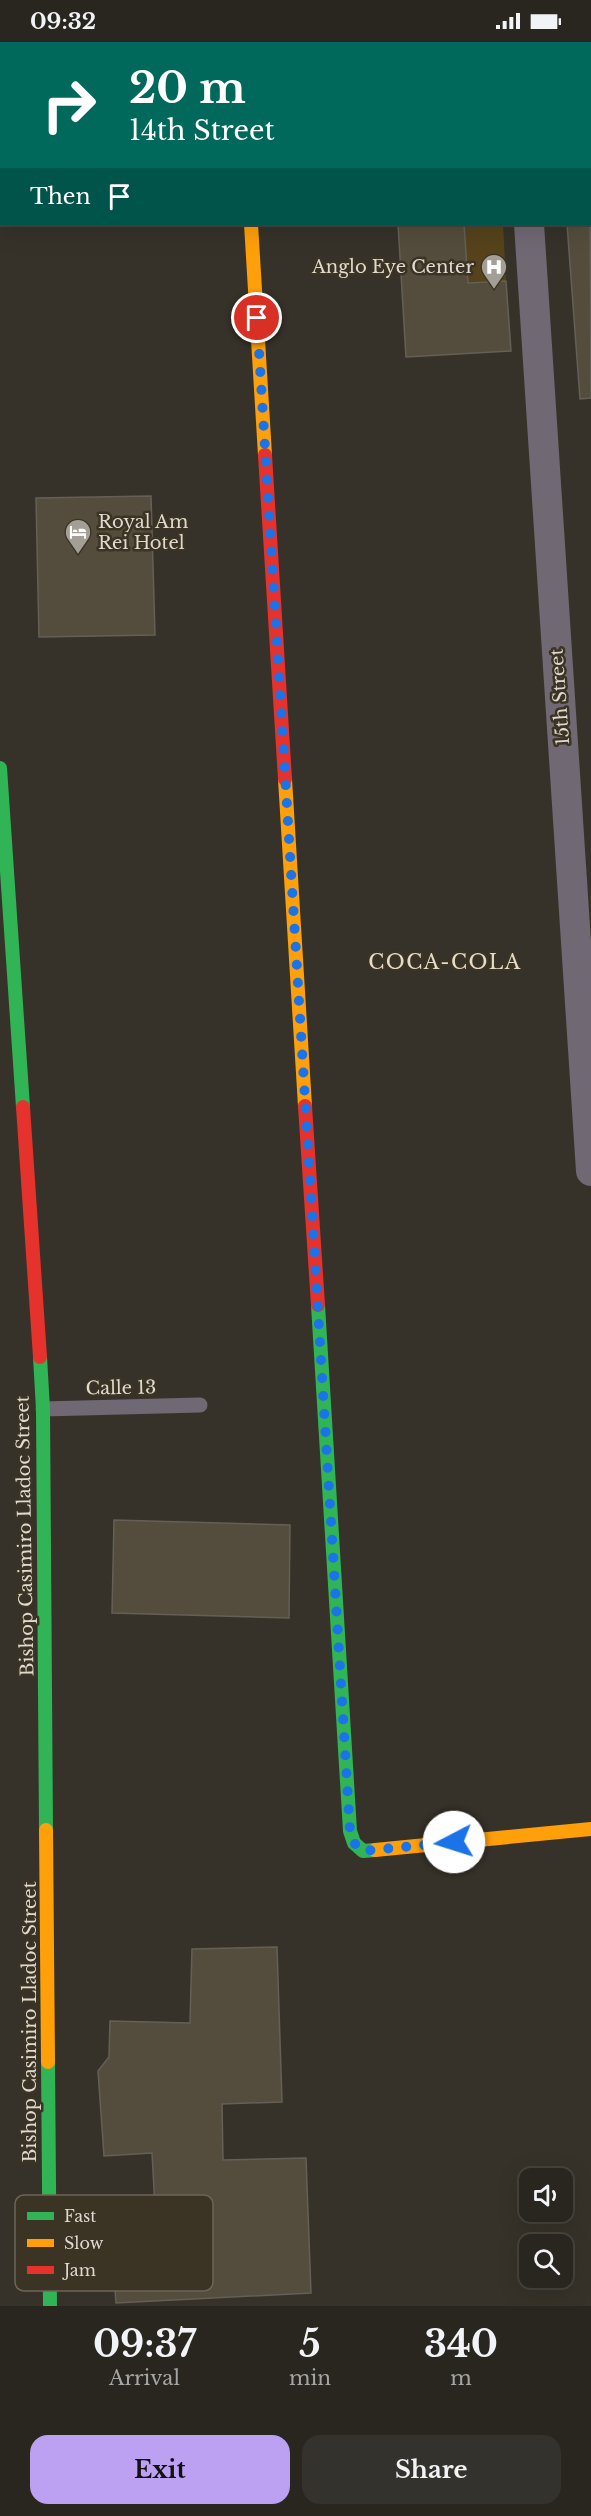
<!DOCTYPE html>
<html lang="en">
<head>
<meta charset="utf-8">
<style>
  :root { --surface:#28261f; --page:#34322c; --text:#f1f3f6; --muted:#a5a5a4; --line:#44433d; --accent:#bca0f2 }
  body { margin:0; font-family:"Libre Baskerville",serif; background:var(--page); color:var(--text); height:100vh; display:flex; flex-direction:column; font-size:22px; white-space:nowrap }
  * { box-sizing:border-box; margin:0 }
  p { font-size:20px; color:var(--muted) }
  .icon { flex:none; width:33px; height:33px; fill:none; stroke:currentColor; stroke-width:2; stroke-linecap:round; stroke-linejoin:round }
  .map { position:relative; height:2264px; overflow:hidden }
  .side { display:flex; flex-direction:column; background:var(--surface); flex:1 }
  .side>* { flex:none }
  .top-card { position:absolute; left:0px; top:0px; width:591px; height:183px; box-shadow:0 6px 24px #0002,0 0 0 2px var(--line); background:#00695c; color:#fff; overflow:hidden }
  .buttons { position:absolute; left:519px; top:2126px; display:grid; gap:12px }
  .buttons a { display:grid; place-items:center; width:54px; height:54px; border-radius:12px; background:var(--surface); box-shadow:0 6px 24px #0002,0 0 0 2px var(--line); font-size:30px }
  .pin { position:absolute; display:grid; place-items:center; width:51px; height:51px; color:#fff; margin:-26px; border:3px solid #fff; border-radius:50%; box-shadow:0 2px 6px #0007 }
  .me { position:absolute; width:66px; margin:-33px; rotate:265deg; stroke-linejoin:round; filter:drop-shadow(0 0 4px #0008) }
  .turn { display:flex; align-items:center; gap:21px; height:126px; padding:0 30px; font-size:27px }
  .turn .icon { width:78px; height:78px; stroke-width:2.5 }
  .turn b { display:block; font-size:42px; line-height:51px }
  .then { display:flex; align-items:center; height:57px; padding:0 30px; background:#0003; gap:12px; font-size:22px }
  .eta { display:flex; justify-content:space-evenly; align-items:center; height:102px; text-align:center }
  .eta b { font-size:36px; font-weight:700; line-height:42px }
  .primary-button { display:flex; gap:12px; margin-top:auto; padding:12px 30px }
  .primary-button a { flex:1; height:69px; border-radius:18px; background:var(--accent); color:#111; font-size:24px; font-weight:700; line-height:69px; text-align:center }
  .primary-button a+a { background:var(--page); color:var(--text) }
  .status { display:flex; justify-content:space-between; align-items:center; height:42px; padding:0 30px; background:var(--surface); direction:ltr }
  .status svg { height:16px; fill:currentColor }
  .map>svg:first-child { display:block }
  .green { fill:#56431c }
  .building { fill:#544d3d; stroke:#646058; stroke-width:1.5 }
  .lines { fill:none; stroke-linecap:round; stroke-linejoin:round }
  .lane { stroke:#706873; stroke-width:15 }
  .street { stroke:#706873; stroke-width:30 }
  .fast { stroke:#30b455; stroke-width:14 }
  .slow { stroke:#ff9f0a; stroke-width:14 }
  .jam { stroke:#e5322d; stroke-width:14 }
  .route { stroke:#1a73e8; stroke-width:10; stroke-dasharray:0 18 }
  .labels { text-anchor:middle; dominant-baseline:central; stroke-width:5; stroke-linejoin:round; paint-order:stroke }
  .poi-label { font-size:18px; fill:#dfd9d0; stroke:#3b3324; text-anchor:end }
  .street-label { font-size:18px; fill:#dfd9d0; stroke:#3b3324 }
  .neighbourhood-label { font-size:20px; letter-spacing:1.5px; fill:#e5dbc9; stroke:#3b3324 }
  .key { fill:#3b3324; stroke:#6c6558; stroke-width:1.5 }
  .key-label { font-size:16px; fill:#dfd9d0 }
</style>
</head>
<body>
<div class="status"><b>09:32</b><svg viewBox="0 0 49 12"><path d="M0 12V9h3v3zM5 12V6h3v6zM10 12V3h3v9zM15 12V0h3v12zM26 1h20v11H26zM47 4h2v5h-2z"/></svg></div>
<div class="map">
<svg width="591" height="2264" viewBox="0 0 591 2264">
  <rect width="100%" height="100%" fill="#363229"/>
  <polygon class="green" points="464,182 503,182 506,239 468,241"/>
  <g class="building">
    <polygon points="0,0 92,0 92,2 2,2 0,31"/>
    <rect x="97" y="0" width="117" height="2"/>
    <polygon points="257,0 334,0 333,2"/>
    <polygon points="418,0 488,0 488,2 419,2"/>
    <polygon points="529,0 591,0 591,10 590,2"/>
    <polygon points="590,148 591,356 580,357 567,182 590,182"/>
    <polygon points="398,182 464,182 468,241 506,239 511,309 406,315"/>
    <polygon points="151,454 155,593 39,595 36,456"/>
    <polygon points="114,1478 290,1483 289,1576 112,1571"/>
    <polygon points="277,1905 282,2060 222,2062 223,2118 306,2116 311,2251 116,2261 113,2222 158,2219 152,2111 104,2114 98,2029 109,2015 110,1979 190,1981 192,1907"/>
  </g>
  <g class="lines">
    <polyline class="lane" points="43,1367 200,1363"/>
    <g class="street">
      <polyline points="239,0 239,2"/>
      <polyline points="517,0 517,2"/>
      <polyline points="529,182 591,1129"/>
    </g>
    <g class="fast">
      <polyline points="590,52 591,52"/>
      <polyline points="0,726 23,1065"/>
      <polyline points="318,1263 350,1789 354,1801 363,1809 375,1808"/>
      <polyline points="40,1315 43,1367 46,1788"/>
      <polyline points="48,2020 50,2264"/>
    </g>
    <g class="slow">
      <polyline points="0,91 2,91"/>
      <polyline points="251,182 265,413"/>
      <polyline points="285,737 305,1064"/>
      <polyline points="46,1788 48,2020"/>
      <polyline points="375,1808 591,1787"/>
    </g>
    <g class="jam">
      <polyline points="265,413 285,737"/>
      <polyline points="305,1064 318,1263"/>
      <polyline points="23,1065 40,1315"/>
    </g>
  </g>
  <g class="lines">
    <polyline class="route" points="257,276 350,1789 354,1801 363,1809 454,1800"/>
  </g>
  <defs>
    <g id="hospital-pin" transform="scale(1.35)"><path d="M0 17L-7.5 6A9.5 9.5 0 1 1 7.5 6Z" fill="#a49f96" stroke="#3b3324"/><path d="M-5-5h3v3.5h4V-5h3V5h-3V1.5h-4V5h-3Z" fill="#fff"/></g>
    <g id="hotel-pin" transform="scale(1.35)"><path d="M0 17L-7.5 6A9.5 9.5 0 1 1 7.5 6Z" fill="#a49f96" stroke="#3b3324"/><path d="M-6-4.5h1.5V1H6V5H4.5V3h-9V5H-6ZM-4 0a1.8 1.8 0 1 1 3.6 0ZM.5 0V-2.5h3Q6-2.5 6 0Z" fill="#fff"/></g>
  </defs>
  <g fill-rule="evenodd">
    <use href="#hospital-pin" x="494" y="225"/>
    <use href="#hotel-pin" x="78" y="490"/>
  </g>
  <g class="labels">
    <g class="poi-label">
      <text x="474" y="225">Anglo Eye Center</text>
      <text x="98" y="480" text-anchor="start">Royal Am<tspan x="98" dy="21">Rei Hotel</tspan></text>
    </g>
    <g class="street-label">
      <text transform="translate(560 655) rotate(-94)">15th Street</text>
      <text transform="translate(121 1346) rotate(-1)">Calle 13</text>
      <text transform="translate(25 1494) rotate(-91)">Bishop Casimiro Lladoc Street</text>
      <text transform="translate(30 1980) rotate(-90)">Bishop Casimiro Lladoc Street</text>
    </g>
    <g class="neighbourhood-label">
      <text x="445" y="920">COCA-COLA</text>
    </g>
  </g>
  <rect x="15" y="2153" width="198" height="96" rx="9" class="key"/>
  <rect x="27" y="2170" width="27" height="8" fill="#30b455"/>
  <rect x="27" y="2197" width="27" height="8" fill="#ff9f0a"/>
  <rect x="27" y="2224" width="27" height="8" fill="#e5322d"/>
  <g class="key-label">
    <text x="64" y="2180">Fast</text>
    <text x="64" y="2207">Slow</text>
    <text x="64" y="2234">Jam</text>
  </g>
</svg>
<div class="buttons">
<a><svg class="icon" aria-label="sound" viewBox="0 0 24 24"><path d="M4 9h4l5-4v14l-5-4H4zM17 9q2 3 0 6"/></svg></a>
<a><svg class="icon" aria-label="search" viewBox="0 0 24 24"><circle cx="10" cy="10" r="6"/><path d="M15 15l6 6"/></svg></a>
</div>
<div class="pin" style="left:257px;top:276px;background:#d93025"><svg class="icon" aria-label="arrive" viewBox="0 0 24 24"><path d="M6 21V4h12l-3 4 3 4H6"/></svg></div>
<svg class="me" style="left:454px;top:1800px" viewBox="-20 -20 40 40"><circle r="19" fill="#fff"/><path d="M0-13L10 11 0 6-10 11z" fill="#1a73e8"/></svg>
<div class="top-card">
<div class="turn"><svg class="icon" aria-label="right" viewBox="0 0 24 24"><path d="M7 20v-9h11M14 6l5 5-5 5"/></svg><div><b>20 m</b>14th Street</div></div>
<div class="then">Then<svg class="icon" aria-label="arrive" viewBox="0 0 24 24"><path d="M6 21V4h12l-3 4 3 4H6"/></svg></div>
</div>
</div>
<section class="side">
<div class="eta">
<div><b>09:37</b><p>Arrival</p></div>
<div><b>5</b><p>min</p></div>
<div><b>340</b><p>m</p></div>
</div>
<div class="primary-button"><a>Exit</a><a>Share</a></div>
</section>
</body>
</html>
